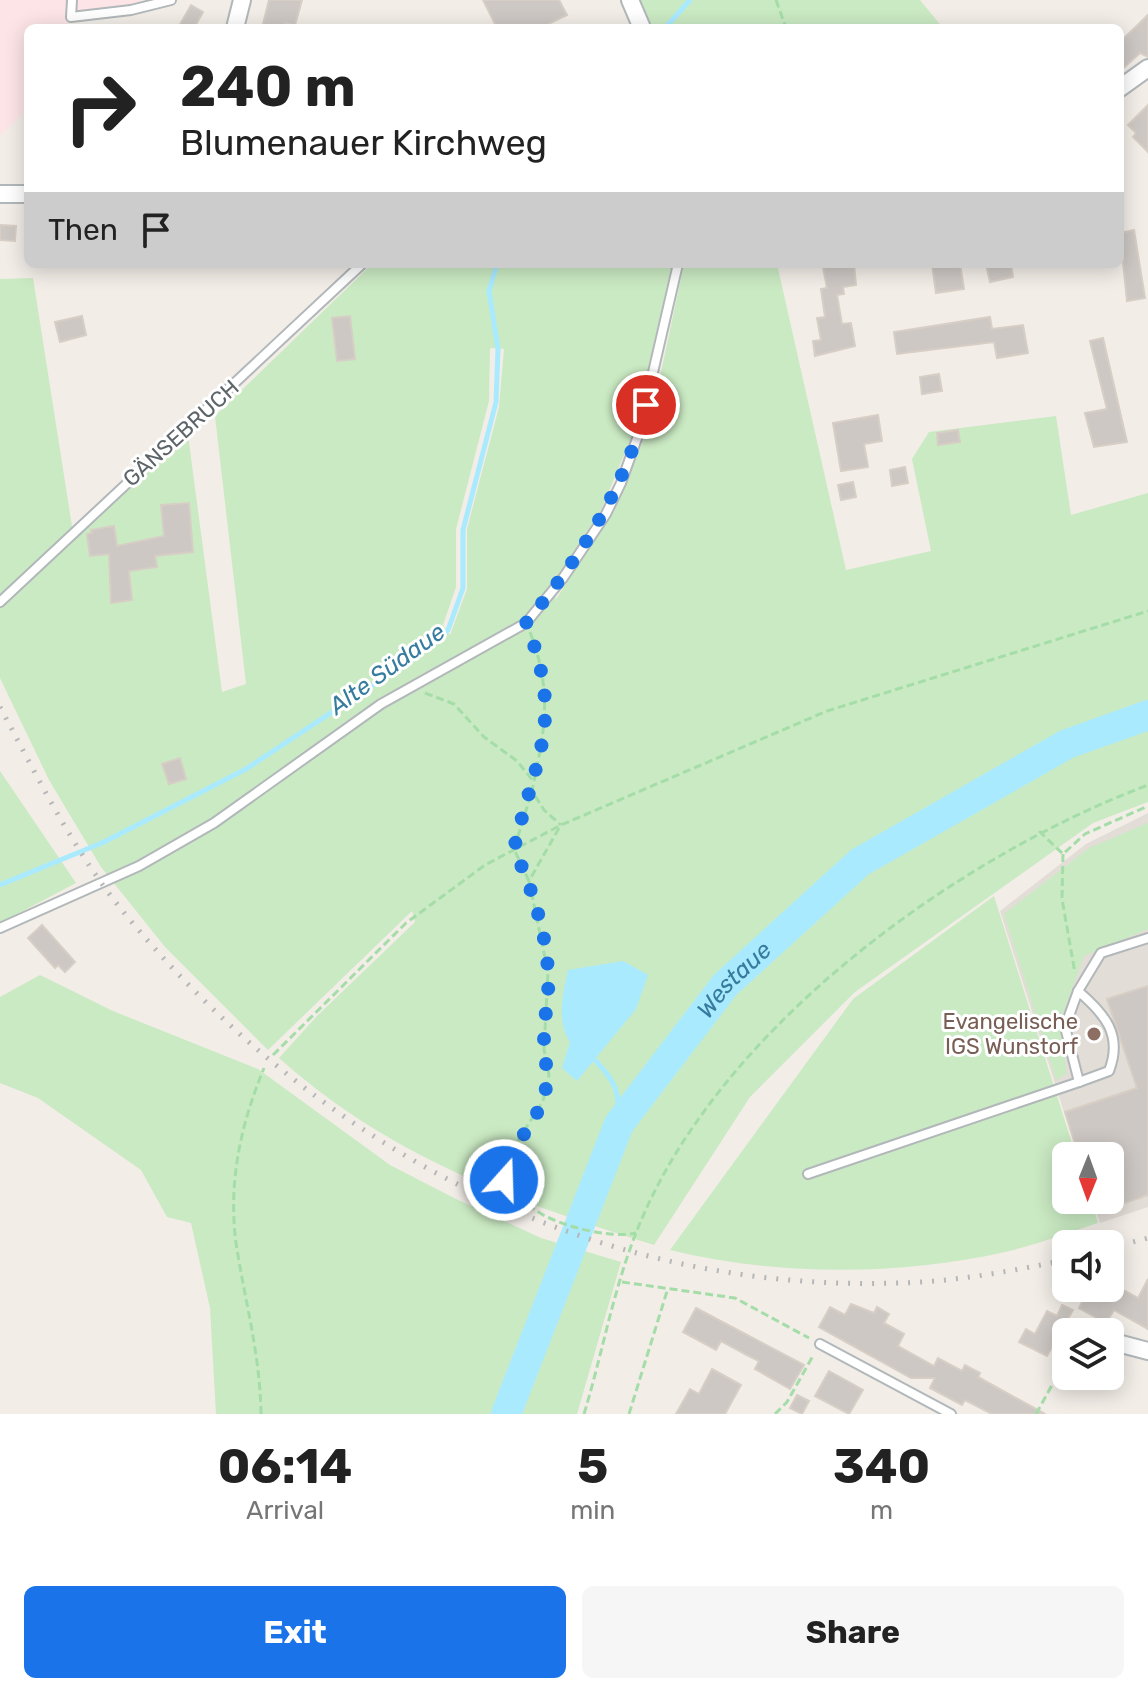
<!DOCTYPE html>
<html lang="en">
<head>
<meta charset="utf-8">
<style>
  :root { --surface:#fff; --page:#f6f6f6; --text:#222; --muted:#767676; --accent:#1a73e8 }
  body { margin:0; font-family:Rubik,sans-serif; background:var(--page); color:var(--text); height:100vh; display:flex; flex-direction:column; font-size:30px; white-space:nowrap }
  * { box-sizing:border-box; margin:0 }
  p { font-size:26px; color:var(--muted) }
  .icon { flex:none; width:44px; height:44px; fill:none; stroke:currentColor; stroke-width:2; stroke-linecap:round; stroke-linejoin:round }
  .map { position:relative; height:1414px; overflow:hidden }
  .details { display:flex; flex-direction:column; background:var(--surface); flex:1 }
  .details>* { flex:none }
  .top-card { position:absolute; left:24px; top:24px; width:1100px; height:244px; border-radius:12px; box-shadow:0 4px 20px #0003; background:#fff; color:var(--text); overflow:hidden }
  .needle { width:52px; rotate:181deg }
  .buttons { position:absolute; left:1052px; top:1142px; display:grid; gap:16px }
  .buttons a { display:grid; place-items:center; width:72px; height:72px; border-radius:12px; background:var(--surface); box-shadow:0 4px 20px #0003; font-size:40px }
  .pin { position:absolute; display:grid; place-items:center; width:68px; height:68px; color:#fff; margin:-34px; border:4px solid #fff; border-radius:50%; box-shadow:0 2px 8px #0007 }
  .me { position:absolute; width:88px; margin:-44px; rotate:20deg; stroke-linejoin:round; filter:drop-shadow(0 0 6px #0008) }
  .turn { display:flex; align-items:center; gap:28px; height:168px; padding:0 24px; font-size:36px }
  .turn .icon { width:104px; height:104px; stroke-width:2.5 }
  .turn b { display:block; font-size:56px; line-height:68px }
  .then { display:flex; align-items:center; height:76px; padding:0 24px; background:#0003; gap:16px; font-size:30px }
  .eta { display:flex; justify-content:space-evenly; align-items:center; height:136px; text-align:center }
  .eta b { font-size:48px; font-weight:700; line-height:56px }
  .button { display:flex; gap:16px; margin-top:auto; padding:16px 24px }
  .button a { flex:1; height:92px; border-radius:12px; background:var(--accent); color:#fff; font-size:32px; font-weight:700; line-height:92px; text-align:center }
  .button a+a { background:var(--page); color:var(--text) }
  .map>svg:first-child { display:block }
  .education { fill:#e2ddd6 }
  .medical { fill:#fde5e7 }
  .green { fill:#caeac3; fill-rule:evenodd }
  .water { fill:#aaeaff }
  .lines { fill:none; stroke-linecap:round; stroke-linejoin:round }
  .stream { stroke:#aaeaff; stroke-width:5 }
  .river { stroke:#aaeaff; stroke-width:30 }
  .building { fill:#cdc8c4; stroke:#d7cec5; stroke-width:2 }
  .lane-casing { stroke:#b2b7ba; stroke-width:12 }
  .street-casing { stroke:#b2b7ba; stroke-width:20 }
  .path { stroke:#a5dda9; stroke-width:3; stroke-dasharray:8 4; stroke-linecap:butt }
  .lane { stroke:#fff; stroke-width:8 }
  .street { stroke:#fff; stroke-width:16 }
  .rail { stroke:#b6b7b8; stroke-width:5; stroke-dasharray:2 10; stroke-linecap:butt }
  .route { stroke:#1a73e8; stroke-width:14; stroke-dasharray:0 25.2 }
  .education-dot { fill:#8d6e63; stroke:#fff; stroke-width:3 }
  .labels { text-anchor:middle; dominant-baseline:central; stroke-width:6; stroke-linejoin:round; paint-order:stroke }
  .street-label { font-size:22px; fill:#5e6569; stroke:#fff }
  .education-label { font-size:22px; fill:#785e54; stroke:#fff; text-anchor:end }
  .water-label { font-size:24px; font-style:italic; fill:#367c9e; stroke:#fff }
</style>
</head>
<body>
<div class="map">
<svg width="1148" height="1414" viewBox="0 0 1148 1414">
  <rect width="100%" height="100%" fill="#f2ede7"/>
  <polygon class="education" points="1148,813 1148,1207 1100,1223 1092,1200 1110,1200 1110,1156 1078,1156 1000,911 1086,844"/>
  <polygon class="medical" points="0,0 141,0 140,12 68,22 68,28 28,28 28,109 0,136"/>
  <g class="green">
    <polygon points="634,0 920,0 943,28 646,28"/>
    <path d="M 372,264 L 672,264 L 634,431 L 601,510 L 553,584 L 556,599 L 614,511 L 650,424 L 684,264 L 777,264 L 846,570 L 931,551 L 912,459 L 929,432 L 1056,416 L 1071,515 L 1148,493 L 1148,802 L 1093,823 L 855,992 L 750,1097 L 654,1245 C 514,1201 391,1158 279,1058 L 317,1016 L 415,922 L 412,911 L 268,1050 L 165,947 L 101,867 L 49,780 L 0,678 L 0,279 L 33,278 L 74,539 L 188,435 L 222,692 L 246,684 L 215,416 ZM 490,348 L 504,349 L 499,407 L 467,529 L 467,589 L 450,635 L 443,625 L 456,587 L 456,529 L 489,401 Z"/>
    <polygon points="0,771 76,883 0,923"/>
    <polygon points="1148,823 1148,929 1084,956 1059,1024 1067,1073 1056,1080 1004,914 1089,848"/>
    <path d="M 994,896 L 1076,1156 L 1066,1156 L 1066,1200 L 1091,1200 L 1098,1223 C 1067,1233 1036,1245 1005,1252 C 898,1276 776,1276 670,1250 L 853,999 Z"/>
    <polygon points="40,975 113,1011 258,1069 390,1165 456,1199 541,1238 621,1262 577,1414 216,1414 210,1308 191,1223 167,1217 141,1170 38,1098 0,1083 0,997"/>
  </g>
  <path class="water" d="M 623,961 L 648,975 L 636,1009 L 577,1081 L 562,1068 L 570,1042 C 556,1020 563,994 568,970 Z"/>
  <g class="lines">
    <g class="stream">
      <polyline points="665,28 690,0"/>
      <polyline points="0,885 104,842 246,769 394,671 448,630 463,588 463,530 496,402 498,349 489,291 497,264"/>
      <path d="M 594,1059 C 617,1083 619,1091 619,1124"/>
    </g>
    <path class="river" id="s1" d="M 506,1414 L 619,1124 L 725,985 L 860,862 L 1067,744 L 1148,715"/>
  </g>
  <g class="building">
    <polygon points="269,0 302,0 295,25 285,23 284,28 262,28"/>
    <polygon points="483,0 559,0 567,15 540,28 497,28"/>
    <polygon points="191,5 203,12 194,28 178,28"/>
    <polygon points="1148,15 1148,57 1140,53 1120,71 1120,42"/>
    <polygon points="1148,105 1148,152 1133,137 1136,133 1128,125"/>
    <polygon points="0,225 16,226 15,241 0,240"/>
    <polygon points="1134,230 1145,298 1127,301 1120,233"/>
    <polygon points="842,264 854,264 856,285 843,287 844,294 837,295 842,324 851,323 855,346 815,356 813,341 821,340 817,318 825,317 821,289 827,288 823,267"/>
    <polygon points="932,264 960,264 964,289 936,293"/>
    <polygon points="986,264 1011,264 1013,277 990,282"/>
    <polygon points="82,316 86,335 60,342 55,322"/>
    <polygon points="350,316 355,359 337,361 332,318"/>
    <polygon points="990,317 992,329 1023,325 1028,353 997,358 994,342 897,354 894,332"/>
    <polygon points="1103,338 1127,442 1094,447 1085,413 1107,409 1090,341"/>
    <polygon points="939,374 942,391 922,394 920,377"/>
    <polygon points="878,415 882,441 864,444 868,467 841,471 833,423"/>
    <polygon points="958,430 960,442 938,445 937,433"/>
    <polygon points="905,467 908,483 892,486 890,470"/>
    <polygon points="853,482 856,497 841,500 838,485"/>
    <polygon points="189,503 193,552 155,556 157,567 129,571 132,600 111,603 109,554 90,556 87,534 92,533 91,530 114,526 117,546 164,536 161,505"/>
    <polygon points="180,758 186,779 169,784 162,764"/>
    <polygon points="42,925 75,962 65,972 58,965 55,968 28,938"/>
    <polygon points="1148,986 1148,1195 1110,1208 1110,1156 1079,1156 1065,1112 1137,1088 1107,999"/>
    <polygon points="1148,1279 1148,1329 1114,1310 1106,1323 1079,1308 1089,1289 1106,1297 1113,1284 1138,1298"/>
    <polygon points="851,1304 874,1313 877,1307 889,1314 884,1323 904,1334 898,1346 934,1366 938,1358 962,1371 965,1365 980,1373 978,1377 1045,1414 992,1414 965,1400 962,1405 930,1388 935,1378 911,1378 819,1327 830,1307 845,1315"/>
    <polygon points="1062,1305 1073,1310 1047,1356 1019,1342 1026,1329 1035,1334 1047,1311 1057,1316"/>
    <polygon points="696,1308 804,1365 790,1389 755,1369 759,1361 747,1355 721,1341 716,1350 683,1332"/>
    <polygon points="712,1369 741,1385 725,1414 676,1414 690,1389 699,1394"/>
    <polygon points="829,1371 863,1390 849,1414 815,1396"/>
    <polygon points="797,1395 809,1401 802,1414 790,1408"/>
  </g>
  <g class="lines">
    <g class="lane-casing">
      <g id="lane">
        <polyline points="72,0 71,17 131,10 171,0"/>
        <polyline points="0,602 362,264"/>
        <polyline points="0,928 139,866 214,823 381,704 526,623 563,578 606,514 621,483 639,433 678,264"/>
        <path d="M 1078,991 C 1105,1014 1123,1035 1109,1071 L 1079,1082"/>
        <polyline points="808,1174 1079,1082 1065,1027 1078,991 1101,953 1148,938"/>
        <polyline points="820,1344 951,1414"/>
      </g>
    </g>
    <g class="street-casing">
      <g id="street">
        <polyline points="630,0 642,28"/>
        <polyline points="235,28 242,0"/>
        <polyline points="1120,88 1148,68"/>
        <polyline points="0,194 28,194"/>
        <polyline points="1110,1341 1148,1351"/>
      </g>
    </g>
    <g class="path">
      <polyline points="776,0 786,28"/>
      <path d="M 530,632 C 553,693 545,729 532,791 L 544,810 L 561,825"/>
      <polyline points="425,693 454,704 484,737 517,761 534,782"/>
      <path d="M 559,828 L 529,881 L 548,972 L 544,1049 L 549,1075 L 543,1101 L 507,1158 L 504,1180 C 515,1190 525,1203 537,1211 C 558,1226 612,1239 636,1233"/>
      <polyline points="1039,831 1063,854 1085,834 1148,806"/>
      <polyline points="1063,854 1062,899 1075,973"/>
      <polyline points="529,881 514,849 532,791"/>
      <polyline points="273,1055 406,923 485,865 561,825 827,711 1148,611"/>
      <polyline points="622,1282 735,1298 809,1338"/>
      <path d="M 261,1414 C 260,1353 245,1302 236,1243 C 228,1181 241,1124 264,1068"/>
      <path d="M 584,1414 C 602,1355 613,1291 636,1233 C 714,1032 952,859 1148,785"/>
      <polyline points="629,1414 668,1288"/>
      <polyline points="775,1414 787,1402 814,1354"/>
      <polyline points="1036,1414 1066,1360"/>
    </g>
    <use href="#lane" class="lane"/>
    <use href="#street" class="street"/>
    <g class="rail">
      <path d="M 0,707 C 37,776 72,848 121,909 C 313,1145 589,1293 898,1283 C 954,1282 1011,1271 1066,1260"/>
      <polyline points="1110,1248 1148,1238"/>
    </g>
  </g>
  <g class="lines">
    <path class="route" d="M 504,1180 C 509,1145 532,1131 543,1099 C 551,1077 544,1061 544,1039 C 544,1016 550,994 548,972 C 546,930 531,886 514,849 C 536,754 565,722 526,623 C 581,556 625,489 646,405"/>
  </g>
  <circle class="education-dot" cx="1094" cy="1034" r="8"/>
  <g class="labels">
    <g class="street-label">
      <text transform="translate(181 433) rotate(-42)">GÄNSEBRUCH</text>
    </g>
    <g class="education-label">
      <text x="1078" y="1021">Evangelische<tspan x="1078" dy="25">IGS Wunstorf</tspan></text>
    </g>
    <g class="water-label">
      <text transform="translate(387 669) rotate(-36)">Alte Südaue</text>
      <text stroke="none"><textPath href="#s1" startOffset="496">Westaue</textPath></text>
    </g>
  </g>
</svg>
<div class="buttons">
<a><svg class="needle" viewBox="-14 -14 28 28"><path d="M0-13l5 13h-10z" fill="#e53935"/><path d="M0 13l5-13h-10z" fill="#767676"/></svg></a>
<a><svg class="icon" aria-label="sound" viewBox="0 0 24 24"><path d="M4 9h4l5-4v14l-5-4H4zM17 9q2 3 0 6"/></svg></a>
<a><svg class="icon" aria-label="layers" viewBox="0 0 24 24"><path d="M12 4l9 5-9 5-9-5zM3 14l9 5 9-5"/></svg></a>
</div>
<div class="pin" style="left:646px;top:405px;background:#d93025"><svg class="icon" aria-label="arrive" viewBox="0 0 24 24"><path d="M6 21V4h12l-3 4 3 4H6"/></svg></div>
<svg class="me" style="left:504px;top:1180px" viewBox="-20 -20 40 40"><circle r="17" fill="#1a73e8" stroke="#fff" stroke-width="3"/><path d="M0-11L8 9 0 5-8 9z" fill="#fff"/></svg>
<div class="top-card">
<div class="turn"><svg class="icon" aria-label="right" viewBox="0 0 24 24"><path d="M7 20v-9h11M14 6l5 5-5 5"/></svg><div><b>240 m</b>Blumenauer Kirchweg</div></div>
<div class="then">Then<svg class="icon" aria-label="arrive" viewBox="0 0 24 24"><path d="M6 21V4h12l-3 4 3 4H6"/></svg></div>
</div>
</div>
<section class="details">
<div class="eta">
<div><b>06:14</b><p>Arrival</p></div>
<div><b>5</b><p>min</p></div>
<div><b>340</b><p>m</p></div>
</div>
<div class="button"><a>Exit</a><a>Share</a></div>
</section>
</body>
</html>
